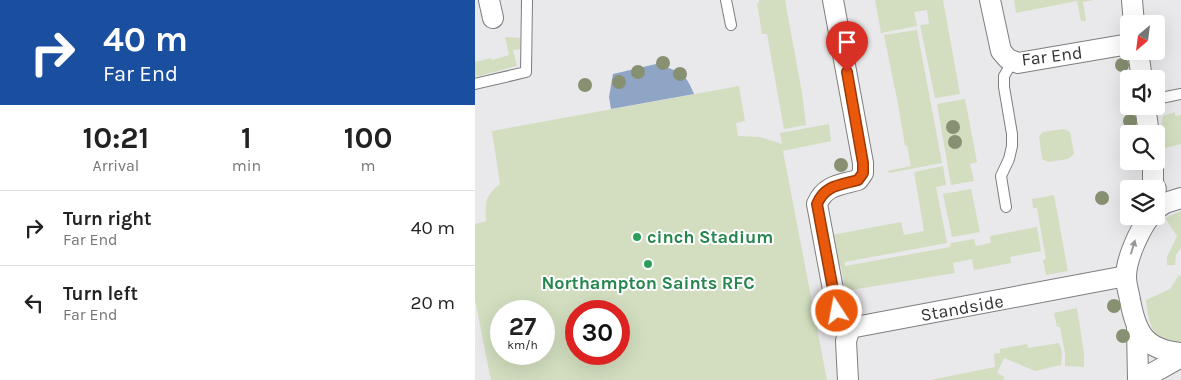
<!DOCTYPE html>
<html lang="en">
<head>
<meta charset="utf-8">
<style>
  :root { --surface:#fff; --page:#f6f6f6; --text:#222; --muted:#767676; --line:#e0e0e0 }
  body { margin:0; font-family:Karla,sans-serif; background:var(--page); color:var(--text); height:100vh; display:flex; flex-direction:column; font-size:19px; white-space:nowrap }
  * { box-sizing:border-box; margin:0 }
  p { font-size:16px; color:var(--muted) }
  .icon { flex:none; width:28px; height:28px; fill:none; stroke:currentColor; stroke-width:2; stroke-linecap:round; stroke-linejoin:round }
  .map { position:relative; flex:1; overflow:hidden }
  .sheet { display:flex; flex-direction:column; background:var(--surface); width:475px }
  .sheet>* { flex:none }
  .top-card { background:#1a4fa0; color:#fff; overflow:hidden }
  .needle { width:32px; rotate:208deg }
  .tools { position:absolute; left:645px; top:15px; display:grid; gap:10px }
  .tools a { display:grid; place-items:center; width:45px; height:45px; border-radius:5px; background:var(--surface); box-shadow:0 5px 20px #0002; font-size:25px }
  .speed { position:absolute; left:15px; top:300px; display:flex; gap:10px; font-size:25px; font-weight:700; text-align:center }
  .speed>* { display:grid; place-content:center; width:65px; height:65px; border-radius:50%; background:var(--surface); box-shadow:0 5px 20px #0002; line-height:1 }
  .speed small { font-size:12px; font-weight:400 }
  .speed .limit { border:8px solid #d22; background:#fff; color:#111 }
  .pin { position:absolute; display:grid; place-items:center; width:42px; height:42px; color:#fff; margin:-51px -21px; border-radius:50% 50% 50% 0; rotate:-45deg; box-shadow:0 0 5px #0007 }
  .pin .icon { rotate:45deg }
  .me { position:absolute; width:55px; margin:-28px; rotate:349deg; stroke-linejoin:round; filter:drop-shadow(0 0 4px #0008) }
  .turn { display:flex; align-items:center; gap:18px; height:105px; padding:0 20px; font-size:22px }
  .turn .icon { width:65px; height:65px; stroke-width:2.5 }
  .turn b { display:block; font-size:35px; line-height:42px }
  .eta { display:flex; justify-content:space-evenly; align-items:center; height:85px; text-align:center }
  .eta b { font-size:30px; font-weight:700; line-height:35px }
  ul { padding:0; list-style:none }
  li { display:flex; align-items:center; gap:15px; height:75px; padding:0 20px; border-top:1px solid var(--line) }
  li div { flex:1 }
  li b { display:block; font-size:19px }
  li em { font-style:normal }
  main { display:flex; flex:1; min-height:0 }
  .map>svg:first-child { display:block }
  .green { fill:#d2debf; fill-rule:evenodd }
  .water { fill:#8fa5c5 }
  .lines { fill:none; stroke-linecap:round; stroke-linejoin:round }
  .service-casing { stroke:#7e7e80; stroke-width:12 }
  .minor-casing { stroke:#7e7e80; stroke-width:22 }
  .service { stroke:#fff; stroke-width:10 }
  .minor { stroke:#fff; stroke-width:20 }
  .tree { fill:#879071 }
  .oneway { fill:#9a9a9a }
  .route-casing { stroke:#983908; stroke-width:12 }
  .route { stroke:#ea580c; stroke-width:9 }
  .leisure-dot { fill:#2e9e5b; stroke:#fff; stroke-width:2 }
  .labels { text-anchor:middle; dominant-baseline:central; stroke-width:4; stroke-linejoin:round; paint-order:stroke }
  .street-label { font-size:18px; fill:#343435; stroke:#fff }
  .leisure-label { font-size:18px; font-weight:bold; fill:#27864d; stroke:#fff; text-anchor:start }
</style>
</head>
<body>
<main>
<section class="sheet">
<div class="top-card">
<div class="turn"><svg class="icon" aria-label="right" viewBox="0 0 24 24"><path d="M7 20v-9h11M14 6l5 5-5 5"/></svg><div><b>40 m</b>Far End</div></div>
</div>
<div class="eta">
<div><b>10:21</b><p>Arrival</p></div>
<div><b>1</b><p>min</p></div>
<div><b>100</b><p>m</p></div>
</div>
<ul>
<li><svg class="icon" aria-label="right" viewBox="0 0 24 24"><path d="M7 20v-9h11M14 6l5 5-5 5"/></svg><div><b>Turn right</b><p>Far End</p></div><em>40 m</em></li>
<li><svg class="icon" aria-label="left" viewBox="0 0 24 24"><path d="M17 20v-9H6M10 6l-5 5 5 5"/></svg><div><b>Turn left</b><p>Far End</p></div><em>20 m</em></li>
</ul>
</section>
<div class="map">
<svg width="706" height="380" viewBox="0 0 706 380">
  <rect width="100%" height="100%" fill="#e9e9eb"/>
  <g class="green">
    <polygon points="284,0 310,0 327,93 331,125 309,129 292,34 287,34 282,3 284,3"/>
    <polygon points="400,0 468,0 485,94 460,98 445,25 454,24 452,10 439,12 442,26 406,33"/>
    <polygon points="539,0 619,0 608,2 611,21 606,21 602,1 541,13"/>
    <polygon points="442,30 467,163 414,173 413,171 436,166 432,146 430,146 423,104 409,35"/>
    <polygon points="30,37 45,38 45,49 38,50 42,66 0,77 0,62 16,58 17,60 34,55"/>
    <path d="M 264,86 L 270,121 L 261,123 L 263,136 L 285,137 L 307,144 L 305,133 L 354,124 L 356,141 L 308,151 L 352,380 L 16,380 L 0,300 L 0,224 L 11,221 C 10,203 10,195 25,184 L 17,131 ZM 26,311 L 69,311 L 69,354 L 26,354 ZM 101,311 L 144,311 L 144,354 L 101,354 Z"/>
    <polygon points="490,99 502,162 495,164 499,181 476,185 462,104"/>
    <polygon points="700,112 700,116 706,115 706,144 689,148 686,126 688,116"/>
    <polygon points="589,129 595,132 599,154 593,159 573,162 567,159 564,136 568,132"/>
    <polygon points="468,166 471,185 461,187 472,243 370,262 370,266 475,247 476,243 499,239 501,246 516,243 515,236 562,227 566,251 535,257 536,263 499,270 497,259 478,263 480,273 370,291 366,267 364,267 357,235 426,222 429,235 449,231 439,172"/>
    <polygon points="496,189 505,232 477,237 468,194"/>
    <polygon points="579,195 593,271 571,275 568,260 571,259 562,208 558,208 557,199"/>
    <polygon points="706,211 706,248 701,255 700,265 692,265 692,257 702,236 690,218"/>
    <path d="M 704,275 L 706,277 L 706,344 C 677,345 674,324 671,300 L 695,289 Z"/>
    <polygon points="602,308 609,353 609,367 590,366 590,353 585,327 582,327 579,313"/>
    <polygon points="584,343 587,352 586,365 560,371 529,358 522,373 530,377 528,380 455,380 520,367 519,354 525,353 525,349 552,344 553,348"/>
  </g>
  <path class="water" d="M 181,64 C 203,71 210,71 219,94 L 136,109 L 134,97 L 138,74 Z"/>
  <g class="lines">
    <g class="service-casing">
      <g id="service">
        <polyline points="251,0 256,25"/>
        <polyline points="0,84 51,72 52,0"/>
        <polyline points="681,99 706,94"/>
        <polyline points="531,207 526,176 534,159 537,146 537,134 529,87 529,76 538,61"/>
      </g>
    </g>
    <g class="minor-casing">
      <g id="minor">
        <polyline points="14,0 18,18"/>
        <path d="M 358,0 L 388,163 L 388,173 L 383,180 C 365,185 350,185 342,204 L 362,311 L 375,328"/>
        <polyline points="515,0 526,51 533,59 543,63 654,44"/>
        <polyline points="657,0 659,24"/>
        <polyline points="663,51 667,79"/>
        <polyline points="670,106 674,134"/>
        <polyline points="678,161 678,184 681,189"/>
        <polyline points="681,209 690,203 706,198"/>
        <path d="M 675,216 C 664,231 651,259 651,277 C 651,285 654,293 655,300 C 661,333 670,350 706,353"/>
        <polyline points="662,328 663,380"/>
        <polyline points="373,380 371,341 375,328 651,276"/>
        <polyline points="670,380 676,374 706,357"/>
      </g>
    </g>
    <use href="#service" class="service"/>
    <use href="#minor" class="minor"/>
  </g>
  <g class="tree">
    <circle cx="188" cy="63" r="7"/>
    <circle cx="647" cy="65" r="7"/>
    <circle cx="163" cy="72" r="7"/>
    <circle cx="205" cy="74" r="7"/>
    <circle cx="144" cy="82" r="7"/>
    <circle cx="110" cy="85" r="7"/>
    <circle cx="655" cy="121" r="7"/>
    <circle cx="478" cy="127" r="7"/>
    <circle cx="480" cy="142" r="7"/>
    <circle cx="366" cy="165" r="7"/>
    <circle cx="627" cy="198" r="7"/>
    <circle cx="639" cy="306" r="7"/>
    <circle cx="648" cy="336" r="7"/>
  </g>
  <defs><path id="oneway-solid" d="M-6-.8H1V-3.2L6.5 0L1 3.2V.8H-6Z" transform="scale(1.25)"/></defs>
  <use class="oneway" href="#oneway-solid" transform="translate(658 247) rotate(-73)"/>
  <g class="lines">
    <g class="route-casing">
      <path id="route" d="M 362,311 L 342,204 C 350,185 365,185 383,180 L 388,173 L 388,163 L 372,72"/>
    </g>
    <use href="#route" class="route"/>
  </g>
  <g class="leisure-dot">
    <circle cx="162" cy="237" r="5"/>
    <circle cx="173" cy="264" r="5"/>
  </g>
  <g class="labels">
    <g class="street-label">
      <text transform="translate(577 56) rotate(-7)">Far End</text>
      <text transform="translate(487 308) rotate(-10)">Standside</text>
    </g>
    <g class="leisure-label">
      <text x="172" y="237">cinch Stadium</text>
      <text x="173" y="283" text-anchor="middle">Northampton Saints RFC</text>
    </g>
  </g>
</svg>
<div class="tools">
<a><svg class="needle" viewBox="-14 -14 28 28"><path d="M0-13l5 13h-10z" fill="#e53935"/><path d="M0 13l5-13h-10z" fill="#767676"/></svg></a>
<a><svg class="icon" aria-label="sound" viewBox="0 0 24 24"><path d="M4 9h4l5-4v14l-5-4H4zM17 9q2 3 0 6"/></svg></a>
<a><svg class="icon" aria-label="search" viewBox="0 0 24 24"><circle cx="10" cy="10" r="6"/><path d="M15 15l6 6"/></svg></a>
<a><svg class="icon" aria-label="layers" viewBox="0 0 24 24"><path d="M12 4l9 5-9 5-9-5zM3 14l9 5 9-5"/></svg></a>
</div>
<div class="speed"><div>27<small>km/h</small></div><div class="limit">30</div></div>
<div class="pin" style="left:372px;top:72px;background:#d93025"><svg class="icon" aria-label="arrive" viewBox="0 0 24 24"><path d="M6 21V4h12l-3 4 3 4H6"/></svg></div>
<svg class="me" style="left:362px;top:311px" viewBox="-20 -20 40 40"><circle r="17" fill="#ea580c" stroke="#fff" stroke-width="3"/><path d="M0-11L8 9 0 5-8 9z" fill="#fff"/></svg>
</div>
</main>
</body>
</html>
